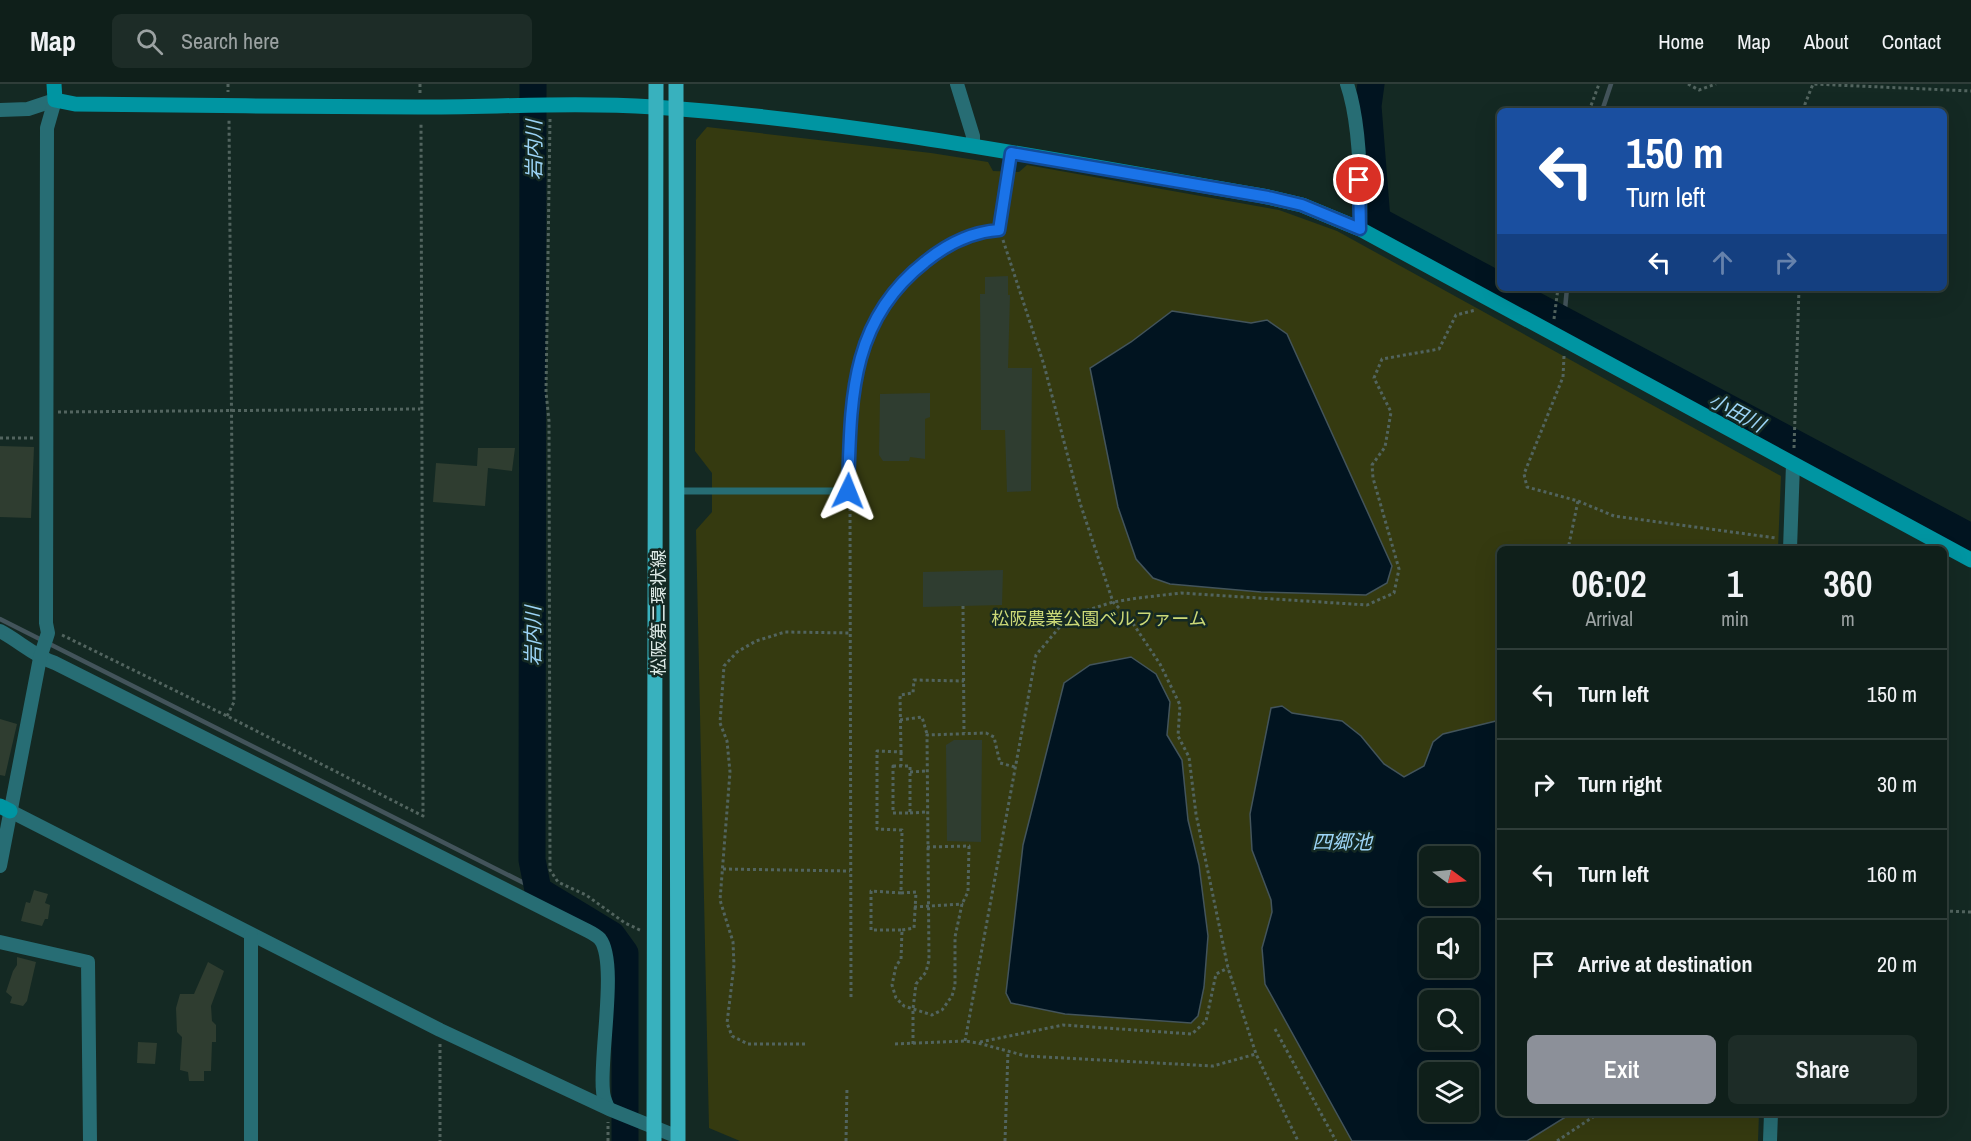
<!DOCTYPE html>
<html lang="en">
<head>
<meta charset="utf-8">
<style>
  :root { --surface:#0f1f1a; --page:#1d2c27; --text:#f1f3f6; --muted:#9ba2a2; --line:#2f3d39; --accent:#8c9099 }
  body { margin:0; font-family:"Archivo Narrow","Noto Sans JP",sans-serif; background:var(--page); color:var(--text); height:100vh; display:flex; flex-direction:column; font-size:22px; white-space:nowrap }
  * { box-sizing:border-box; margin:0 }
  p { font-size:20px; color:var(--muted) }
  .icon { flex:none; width:33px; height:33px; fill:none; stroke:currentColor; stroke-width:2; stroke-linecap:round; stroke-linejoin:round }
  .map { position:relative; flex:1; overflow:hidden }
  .side { position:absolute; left:1497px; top:462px; width:450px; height:570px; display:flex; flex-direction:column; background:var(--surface); border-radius:9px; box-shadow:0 6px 24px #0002,0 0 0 2px var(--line) }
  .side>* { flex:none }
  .hud { position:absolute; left:1497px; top:24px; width:450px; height:183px; border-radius:9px; box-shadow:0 6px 24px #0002,0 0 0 2px var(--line); background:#1a4fa0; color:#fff; overflow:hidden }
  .needle { width:39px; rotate:105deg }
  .fabs { position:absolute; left:1419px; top:762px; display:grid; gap:12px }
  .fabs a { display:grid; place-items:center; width:60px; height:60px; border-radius:9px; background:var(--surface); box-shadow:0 6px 24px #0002,0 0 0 2px var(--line); font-size:30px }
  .pin { position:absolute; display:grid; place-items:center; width:51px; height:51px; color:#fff; margin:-26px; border:3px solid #fff; border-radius:50%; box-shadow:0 2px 6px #0007 }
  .me { position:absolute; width:66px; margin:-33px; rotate:2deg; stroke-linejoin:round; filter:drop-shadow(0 0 4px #0008) }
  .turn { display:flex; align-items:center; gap:21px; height:126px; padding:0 30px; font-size:27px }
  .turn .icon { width:78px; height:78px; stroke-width:2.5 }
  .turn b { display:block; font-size:42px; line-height:51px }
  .lanes { display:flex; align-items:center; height:57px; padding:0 30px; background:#0003; justify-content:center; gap:30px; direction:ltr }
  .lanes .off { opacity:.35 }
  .eta { display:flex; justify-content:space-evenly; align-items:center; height:102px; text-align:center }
  .eta b { font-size:36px; font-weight:600; line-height:42px }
  .button { display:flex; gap:12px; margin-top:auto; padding:12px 30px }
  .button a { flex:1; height:69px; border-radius:9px; background:var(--accent); color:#fff; font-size:24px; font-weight:600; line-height:69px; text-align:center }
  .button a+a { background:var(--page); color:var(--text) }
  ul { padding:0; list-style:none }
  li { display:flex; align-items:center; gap:18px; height:90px; padding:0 30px; border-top:2px solid var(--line) }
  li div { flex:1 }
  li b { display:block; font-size:22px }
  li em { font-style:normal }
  header { display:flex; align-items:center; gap:36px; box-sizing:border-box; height:84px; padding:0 30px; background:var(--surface); border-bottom:2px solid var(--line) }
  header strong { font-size:28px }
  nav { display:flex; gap:33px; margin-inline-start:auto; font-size:21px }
  .search { width:420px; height:54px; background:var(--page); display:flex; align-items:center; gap:15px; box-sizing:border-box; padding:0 21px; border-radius:9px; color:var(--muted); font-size:22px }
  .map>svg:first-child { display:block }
  .green { fill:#353a10; fill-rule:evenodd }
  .water { fill:#011420; stroke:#43545b; stroke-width:1.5; fill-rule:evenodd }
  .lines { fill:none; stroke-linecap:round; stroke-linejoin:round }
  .stream { stroke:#43545b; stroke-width:4.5 }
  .river { stroke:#011420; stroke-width:27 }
  .building { fill:#2f3d30 }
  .path { stroke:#52645f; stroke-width:3; stroke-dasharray:3 3; stroke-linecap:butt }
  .lane { stroke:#276d74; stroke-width:7 }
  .street { stroke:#276d74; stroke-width:14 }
  .secondary { stroke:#0095a2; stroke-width:15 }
  .primary { stroke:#38b1be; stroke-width:15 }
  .route-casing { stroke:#114b97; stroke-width:15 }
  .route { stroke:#1a73e8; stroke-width:10 }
  .labels { text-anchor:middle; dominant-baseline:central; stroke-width:5; stroke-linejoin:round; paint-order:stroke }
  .street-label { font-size:18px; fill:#dce9e5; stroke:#142923 }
  .park-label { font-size:18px; fill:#ccd977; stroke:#142923 }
  .water-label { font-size:20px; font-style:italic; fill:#9cd4f6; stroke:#142923 }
</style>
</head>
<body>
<header>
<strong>Map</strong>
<div class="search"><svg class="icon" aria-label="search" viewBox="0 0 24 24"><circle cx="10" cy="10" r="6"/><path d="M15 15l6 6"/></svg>Search here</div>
<nav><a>Home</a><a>Map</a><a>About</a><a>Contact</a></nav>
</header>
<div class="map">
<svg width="1971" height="1057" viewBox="0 0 1971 1057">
  <rect width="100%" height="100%" fill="#142923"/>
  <path class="green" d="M 707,43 L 931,69 L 988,78 L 993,87 L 1019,88 L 1027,81 L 1279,126 L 1337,147 L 1781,392 L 1778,465 L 1500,465 L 1500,1029 L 1759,1029 L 1758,1057 L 740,1057 L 709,1044 L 696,446 L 712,428 L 712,389 L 695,367 L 696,56 ZM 1430,772 L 1468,772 L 1468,812 L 1430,812 ZM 1430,844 L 1468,844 L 1468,884 L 1430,884 ZM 1430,916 L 1468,916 L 1468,956 L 1430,956 ZM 1430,988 L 1468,988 L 1468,1028 L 1430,1028 Z"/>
  <g class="water">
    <polygon points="1172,227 1251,239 1267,236 1287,250 1392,482 1387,499 1366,511 1261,508 1170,500 1153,494 1136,475 1118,423 1090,284 1131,258"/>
    <polygon points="1131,573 1156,590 1170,618 1167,651 1182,676 1188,736 1199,781 1208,852 1204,903 1198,932 1191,939 1065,930 1011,919 1006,909 1023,761 1064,599 1090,581"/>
    <path d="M 1282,622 L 1292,629 L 1342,637 L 1361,652 L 1384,680 L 1404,693 L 1424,682 L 1433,658 L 1443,650 L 1500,636 L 1500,1029 L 1572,1029 L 1527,1057 L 1352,1057 L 1265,900 L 1262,864 L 1272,828 L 1271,816 L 1252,766 L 1250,730 L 1271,624 ZM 1430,772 L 1468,772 L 1468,812 L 1430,812 ZM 1430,844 L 1468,844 L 1468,884 L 1430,884 ZM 1430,916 L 1468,916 L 1468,956 L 1430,956 ZM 1430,988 L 1468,988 L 1468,1028 L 1430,1028 Z"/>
  </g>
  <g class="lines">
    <g class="stream">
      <polyline points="1602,27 1611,0"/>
      <polyline points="1564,236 1567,204"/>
      <polyline points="0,535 538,806"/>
    </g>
    <g class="river">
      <polyline points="533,0 532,776 538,806 612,851 625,869 625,1057"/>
      <polyline points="1371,0 1368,22 1377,136 1500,202"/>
      <polyline points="1503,204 1971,453"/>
    </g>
  </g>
  <g class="building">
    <polygon points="1008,192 1008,211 1010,211 1008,284 1032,284 1031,407 1007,408 1005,346 981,346 980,210 985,210 985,193"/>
    <polygon points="930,309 930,333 925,335 925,375 910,373 909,377 883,377 879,371 880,310"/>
    <polygon points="0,362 34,363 31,434 0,433"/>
    <polygon points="478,364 515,364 512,387 488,384 485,422 433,418 436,379 477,382"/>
    <polygon points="1003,486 1002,521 923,523 923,488"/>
    <polygon points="0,635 17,640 5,692 0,691"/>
    <polygon points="954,656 982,656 981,758 947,757 946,661"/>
    <polygon points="34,806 48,810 45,819 50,821 48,835 45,835 42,842 21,837 26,818 30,819"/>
    <polygon points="17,873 36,878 27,917 23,922 10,919 12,913 6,908 13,887 17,881"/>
    <polygon points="208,878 224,887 211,922 212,937 216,941 216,958 212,958 211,987 204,987 204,997 189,997 188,988 180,986 182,953 177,948 176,924 180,910 194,910"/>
    <polygon points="138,958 157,959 155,980 137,979"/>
  </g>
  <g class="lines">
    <g class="path">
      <polyline points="228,0 228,8"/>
      <polyline points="420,0 420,10"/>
      <polyline points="1688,0 1699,6 1716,0"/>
      <polyline points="1589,27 1599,0"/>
      <polyline points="1805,27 1805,20 1813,0 1971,7"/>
      <polyline points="550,35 546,308 549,337 550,786 558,798 586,811 625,839 642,847"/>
      <polyline points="1003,156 1044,281 1080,419 1113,518 1130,535 1160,580 1180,621 1178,652 1189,673 1196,730 1228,884 1256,970 1298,1057"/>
      <polyline points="1554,235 1558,204"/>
      <polyline points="1564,272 1563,293 1524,390 1527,403 1578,417 1568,465"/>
      <polyline points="58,328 420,325"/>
      <polyline points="0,354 33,354"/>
      <polyline points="1794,364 1799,204"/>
      <polyline points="1578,417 1614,432 1776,454"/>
      <polyline points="963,522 964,649"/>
      <polyline points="62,551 227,632 423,732 421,38"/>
      <polyline points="227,632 234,618 229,36"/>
      <polyline points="900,636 922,633 927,650"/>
      <polyline points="901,668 901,682"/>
      <rect x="893" y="682" width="17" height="47"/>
      <polyline points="910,688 926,687"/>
      <polyline points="910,729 927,728"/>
      <polyline points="927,763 969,762 968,808 962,820"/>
      <polyline points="723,785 850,787"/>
      <polyline points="901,809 916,808 914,844 902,846"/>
      <polyline points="914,823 962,820 955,853 955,901 952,912 942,926 932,931 904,922 896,914 892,901 896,882 901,875 902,846 871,846 871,807 901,809 902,746 877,745 877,667 901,668 900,611 913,609 914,596 964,597"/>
      <polyline points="1944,827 1971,828"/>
      <polyline points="851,913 850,416 859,416"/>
      <polyline points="1275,945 1336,1057"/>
      <polyline points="965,957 1036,571 1069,532 1113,518 1138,514 1181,509 1367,521 1394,509 1399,485 1373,394 1372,381 1385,363 1391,328 1374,294 1382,275 1439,265 1456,231 1476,226"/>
      <polyline points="980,958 1063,941 1192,950 1206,937 1216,890 1228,884"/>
      <polyline points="440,960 440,1057"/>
      <polyline points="805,960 748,960 732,952 727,939 734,881 733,858 720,816 730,688 727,657 720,639 724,582 737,568 756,557 785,548 851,549"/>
      <polyline points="895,960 965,957 978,959 1026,972 1213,982 1256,970"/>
      <polyline points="913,960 913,925 916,900 926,888 929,876 927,651 986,649 994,653 1000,679 1015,683"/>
      <polyline points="608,1057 608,1038"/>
      <polyline points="846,1057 847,1003"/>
      <polyline points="1005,1057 1008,967"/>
      <polyline points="1557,1057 1599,1029"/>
    </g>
    <path class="lane" d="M 678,407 L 848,407 C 851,319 848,238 925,178 C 947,160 970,148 999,146 L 1011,69"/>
    <g class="street">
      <polyline points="957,0 973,52 973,62"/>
      <path d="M 1347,0 C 1360,38 1361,104 1360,145"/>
      <polyline points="0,26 28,25 55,16"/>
      <polyline points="1790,465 1793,380"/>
      <path d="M 0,547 C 19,557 34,572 55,579 L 588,847 C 592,849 597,852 600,855 C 618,878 599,974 603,1007 C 603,1013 606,1019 608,1024"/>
      <polyline points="10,727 440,946 609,1025 678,1053"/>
      <polyline points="0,782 40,574 48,549 46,539 47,44 55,16"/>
      <polyline points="251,851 251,1057"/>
      <polyline points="0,858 88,878 90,1057"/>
      <polyline points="1770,1057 1771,1029"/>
    </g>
    <g class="secondary">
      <path d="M 54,0 L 55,16 L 75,20 C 189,21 304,23 418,23 C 497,23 575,18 654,23 C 860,37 1064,78 1268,113 L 1302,121 L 1360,145 L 1971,476"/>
      <polyline points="0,722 10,727"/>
    </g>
    <g class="primary">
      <polyline points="676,0 678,1057"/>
      <polyline points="654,1057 656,0"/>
    </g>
  </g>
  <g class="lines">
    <g class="route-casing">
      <path id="route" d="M 848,407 C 851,319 848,238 925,178 C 947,160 970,148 999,146 L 1011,69 L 1268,113 L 1302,121 L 1360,145 L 1359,96"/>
    </g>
    <use href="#route" class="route"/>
  </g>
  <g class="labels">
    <g class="street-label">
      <text transform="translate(658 529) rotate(-90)">松阪第二環状線</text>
    </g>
    <g class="park-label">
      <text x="1099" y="534">松阪農業公園ベルファーム</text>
    </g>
    <g class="water-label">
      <text transform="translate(533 66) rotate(-90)">岩内川</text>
      <text transform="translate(1737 328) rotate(28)">小田川</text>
      <text transform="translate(532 552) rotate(-90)">岩内川</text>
      <text x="1342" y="757">四郷池</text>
    </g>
  </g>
</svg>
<div class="fabs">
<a><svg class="needle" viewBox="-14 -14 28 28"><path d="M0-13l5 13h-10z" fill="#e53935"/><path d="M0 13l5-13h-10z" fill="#9ba2a2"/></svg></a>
<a><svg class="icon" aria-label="sound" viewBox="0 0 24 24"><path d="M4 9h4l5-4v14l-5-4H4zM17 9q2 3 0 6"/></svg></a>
<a><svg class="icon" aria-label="search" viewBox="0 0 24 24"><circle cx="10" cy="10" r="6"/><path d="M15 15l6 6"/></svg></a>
<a><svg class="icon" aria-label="layers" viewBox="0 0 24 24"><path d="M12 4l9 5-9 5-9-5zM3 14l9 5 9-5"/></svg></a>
</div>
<div class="pin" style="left:1359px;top:96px;background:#d93025"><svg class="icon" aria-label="arrive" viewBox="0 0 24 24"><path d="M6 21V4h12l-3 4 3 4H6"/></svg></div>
<svg class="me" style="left:848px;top:407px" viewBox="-20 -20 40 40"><path d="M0-17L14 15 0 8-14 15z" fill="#1a73e8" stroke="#fff" stroke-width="4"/></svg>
<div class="hud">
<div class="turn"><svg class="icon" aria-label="left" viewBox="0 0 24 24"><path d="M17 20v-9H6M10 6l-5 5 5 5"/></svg><div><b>150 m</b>Turn left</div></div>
<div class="lanes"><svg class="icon" aria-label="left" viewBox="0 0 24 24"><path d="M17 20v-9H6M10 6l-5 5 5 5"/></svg><svg class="icon off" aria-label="ahead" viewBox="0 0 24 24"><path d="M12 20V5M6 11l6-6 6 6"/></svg><svg class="icon off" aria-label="right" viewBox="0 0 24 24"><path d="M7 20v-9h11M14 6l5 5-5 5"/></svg></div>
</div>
<section class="side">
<div class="eta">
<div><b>06:02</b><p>Arrival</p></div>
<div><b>1</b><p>min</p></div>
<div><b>360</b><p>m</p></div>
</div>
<ul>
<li><svg class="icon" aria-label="left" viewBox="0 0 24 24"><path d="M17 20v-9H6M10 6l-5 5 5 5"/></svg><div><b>Turn left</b></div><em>150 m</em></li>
<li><svg class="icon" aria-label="right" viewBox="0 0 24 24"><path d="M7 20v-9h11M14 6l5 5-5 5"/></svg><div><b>Turn right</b></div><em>30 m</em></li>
<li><svg class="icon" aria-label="left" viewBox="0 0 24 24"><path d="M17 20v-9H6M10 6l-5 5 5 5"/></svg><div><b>Turn left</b></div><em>160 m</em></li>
<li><svg class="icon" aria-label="arrive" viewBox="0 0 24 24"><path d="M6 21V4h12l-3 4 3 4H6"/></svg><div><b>Arrive at destination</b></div><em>20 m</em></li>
</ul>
<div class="button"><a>Exit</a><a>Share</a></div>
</section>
</div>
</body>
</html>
